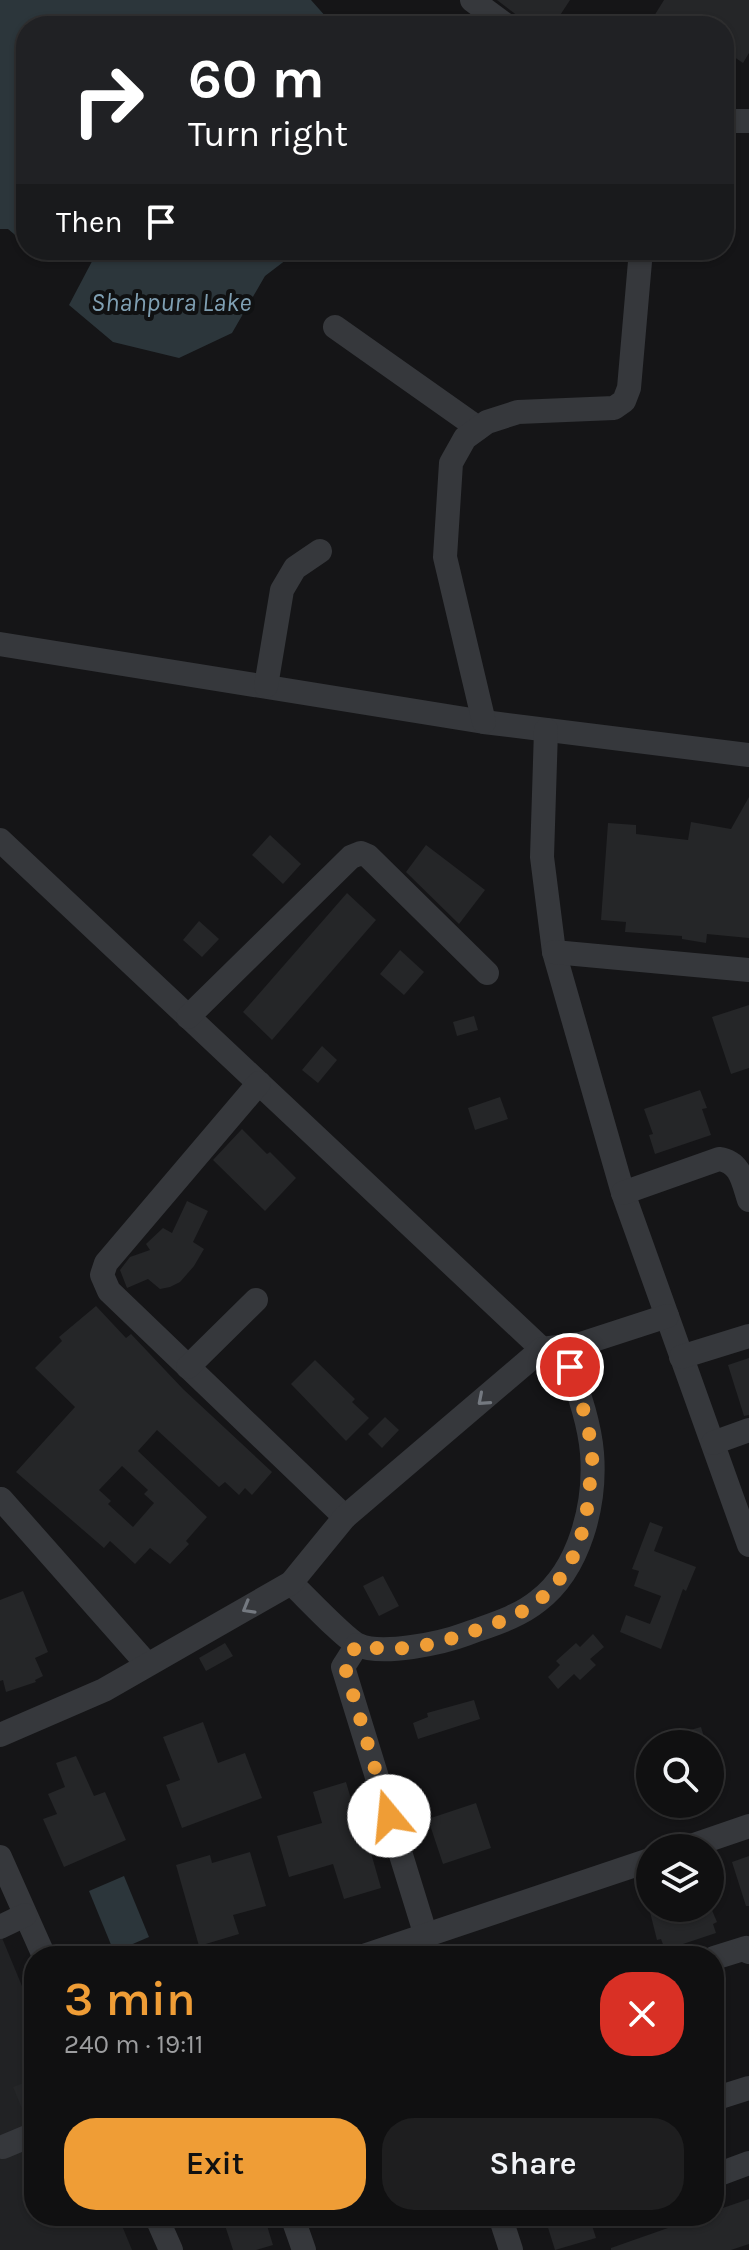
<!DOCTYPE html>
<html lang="en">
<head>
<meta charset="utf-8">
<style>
  :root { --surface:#101011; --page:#1e1e1f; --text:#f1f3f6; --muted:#9c9d9f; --line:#303031; --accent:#ef9d36 }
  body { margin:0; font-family:Karla,sans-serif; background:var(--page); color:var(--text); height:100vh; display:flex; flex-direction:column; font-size:30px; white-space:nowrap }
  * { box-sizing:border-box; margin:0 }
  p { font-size:26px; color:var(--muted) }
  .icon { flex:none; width:44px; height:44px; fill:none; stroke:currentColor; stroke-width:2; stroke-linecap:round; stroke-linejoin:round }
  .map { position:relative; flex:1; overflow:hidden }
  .side { position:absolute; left:24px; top:1946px; width:700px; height:280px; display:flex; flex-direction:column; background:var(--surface); border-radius:32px; box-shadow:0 2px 6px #0004,0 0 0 2px var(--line) }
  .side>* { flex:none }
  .banner { position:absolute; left:16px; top:16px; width:718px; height:244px; border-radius:32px; box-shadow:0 2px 6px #0004,0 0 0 2px var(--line); background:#202124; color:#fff; overflow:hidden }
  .tools { position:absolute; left:636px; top:1730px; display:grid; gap:16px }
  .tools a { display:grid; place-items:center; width:88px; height:88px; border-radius:50%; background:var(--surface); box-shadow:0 2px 6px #0004,0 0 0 2px var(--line); font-size:40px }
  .pin { position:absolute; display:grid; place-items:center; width:68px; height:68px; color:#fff; margin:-34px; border:4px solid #fff; border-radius:50%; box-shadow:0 2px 8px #0007 }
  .me { position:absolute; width:88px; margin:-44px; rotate:343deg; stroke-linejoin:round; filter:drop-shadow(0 0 6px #0008) }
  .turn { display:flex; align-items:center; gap:28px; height:168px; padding:0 40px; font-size:36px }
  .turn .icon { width:104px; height:104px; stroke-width:2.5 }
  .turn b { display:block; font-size:56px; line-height:68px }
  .then { display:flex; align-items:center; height:76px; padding:0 40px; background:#0003; gap:16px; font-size:30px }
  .round { display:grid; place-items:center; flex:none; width:84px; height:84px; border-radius:32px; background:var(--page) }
  .headline { display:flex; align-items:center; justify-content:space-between; height:136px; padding:0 40px }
  h1 { font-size:48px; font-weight:600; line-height:60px; color:var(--accent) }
  .cta { display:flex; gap:16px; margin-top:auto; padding:16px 40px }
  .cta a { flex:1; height:92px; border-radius:32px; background:var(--accent); color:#111; font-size:32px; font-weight:600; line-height:92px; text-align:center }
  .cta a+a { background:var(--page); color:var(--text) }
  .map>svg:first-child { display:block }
  .built { fill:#212224 }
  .water { fill:#2c363b }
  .building { fill:#252628; fill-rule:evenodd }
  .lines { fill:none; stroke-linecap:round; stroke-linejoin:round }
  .minor { stroke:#36383c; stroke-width:24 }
  .oneway { stroke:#747980 }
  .route { stroke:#ef9d36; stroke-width:14; stroke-dasharray:0 25.2 }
  .labels { text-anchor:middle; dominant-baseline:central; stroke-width:8; stroke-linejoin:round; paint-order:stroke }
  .water-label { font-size:26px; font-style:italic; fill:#7f9fb2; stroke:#101112 }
</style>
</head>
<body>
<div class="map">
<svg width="749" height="2250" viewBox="0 0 749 2250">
  <rect width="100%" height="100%" fill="#151517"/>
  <polygon class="built" points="0,1933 34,2015 34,2216 118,2216 132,2250 0,2250"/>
  <g class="water">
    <polygon points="0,0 311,0 327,18 342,26 26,26 26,244 8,229 0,229"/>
    <polygon points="98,250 299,250 265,276 232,333 179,358 113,342 69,305"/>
    <polygon points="124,1876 149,1937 114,1952 89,1891"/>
  </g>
  <g class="building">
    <polygon points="497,0 570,0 553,26 531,26"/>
    <polygon points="664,0 749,0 749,53 743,63 724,50 724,26 658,26 651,21"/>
    <polygon points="749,797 749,938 707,934 706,943 682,939 682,936 625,932 626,922 601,920 608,823 636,825 636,834 688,840 691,822 731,829"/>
    <polygon points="270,835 301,864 283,884 252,855"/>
    <polygon points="426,845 485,890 459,924 406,872"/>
    <polygon points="347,893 376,920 272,1040 243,1012"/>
    <polygon points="199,921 219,939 202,957 183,940"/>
    <polygon points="400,950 424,972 404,995 380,974"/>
    <polygon points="749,1005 749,1068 731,1074 712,1017"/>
    <polygon points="474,1016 478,1030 457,1036 453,1022"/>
    <polygon points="322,1046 337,1060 318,1083 302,1070"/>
    <polygon points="700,1090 707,1108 702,1109 711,1135 655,1154 649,1135 653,1134 644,1109"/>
    <polygon points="500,1097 508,1119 475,1130 468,1108"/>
    <polygon points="242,1129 267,1154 270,1152 296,1178 265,1211 213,1160"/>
    <polygon points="187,1201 208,1211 193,1242 204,1249 194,1266 180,1282 170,1287 160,1289 148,1279 127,1288 120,1270 130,1257 150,1250 146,1244 163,1228 172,1233"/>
    <path d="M 96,1306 L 126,1338 L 131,1334 L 183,1389 L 272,1472 L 252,1495 L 245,1488 L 239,1495 L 225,1482 L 219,1487 L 157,1430 L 138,1451 L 207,1517 L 186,1541 L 189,1544 L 170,1564 L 150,1548 L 135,1564 L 110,1541 L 104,1548 L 16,1472 L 75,1407 L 35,1368 L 62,1341 L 59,1337 ZM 122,1466 L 148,1490 L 144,1494 L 154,1503 L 133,1527 L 108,1504 L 111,1501 L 99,1490 Z"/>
    <polygon points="749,1358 749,1415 744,1416 728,1365"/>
    <polygon points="315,1360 355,1399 352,1402 369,1418 346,1441 291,1384"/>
    <polygon points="385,1417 399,1430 382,1448 368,1434"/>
    <polygon points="650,1522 663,1527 654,1551 696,1567 686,1591 683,1589 661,1649 620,1632 626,1615 650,1624 661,1596 634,1586 639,1571 632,1569"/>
    <polygon points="383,1576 399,1606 379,1616 363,1586"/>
    <polygon points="23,1591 48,1652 35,1658 43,1676 35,1680 36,1682 6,1692 3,1680 0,1681 0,1600"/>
    <polygon points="593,1634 604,1647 590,1659 596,1665 580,1680 574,1674 558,1689 548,1677 560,1665 556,1661 576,1643 580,1647"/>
    <polygon points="225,1643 233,1656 206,1671 199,1658"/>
    <polygon points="474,1700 480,1719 418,1739 413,1723 428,1717 427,1713"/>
    <polygon points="203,1722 218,1763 245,1753 262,1798 182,1828 166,1785 180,1780 163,1737"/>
    <polygon points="701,1727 706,1744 654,1744 654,1740"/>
    <polygon points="76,1756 94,1796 105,1792 126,1840 64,1867 43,1819 57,1814 48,1794 65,1787 56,1763"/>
    <polygon points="346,1782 363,1840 367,1839 381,1888 344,1899 333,1864 289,1877 277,1836 322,1823 313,1792"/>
    <polygon points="476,1803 491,1848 443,1864 428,1819"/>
    <polygon points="250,1852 266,1906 233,1915 239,1934 199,1946 176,1865 210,1855 212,1863"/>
    <polygon points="749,1856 749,1906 746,1906 732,1862"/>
    <polygon points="649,1908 711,1908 717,1922 713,1924 716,1933 665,1950 661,1939 657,1940"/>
    <polygon points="34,2079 34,2119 27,2121 13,2087"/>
    <polygon points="749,2199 749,2244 731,2250 611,2250 611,2248 702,2216 714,2216 714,2211"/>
    <polygon points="222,2216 264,2216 273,2245 256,2250 233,2250"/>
    <polygon points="553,2216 589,2216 596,2238 555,2250 545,2218"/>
  </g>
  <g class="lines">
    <g class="minor">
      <polyline points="472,0 507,26"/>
      <polyline points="724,121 749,121"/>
      <polyline points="335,327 478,428"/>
      <polyline points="0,644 484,722 749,755"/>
      <polyline points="266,686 282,590 295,568 320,551"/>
      <polyline points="484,722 445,557 451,463 465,438 487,422 518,412 614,408 624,401 629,388 641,250"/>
      <polyline points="546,730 542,857 554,952 623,1193 749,1545"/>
      <polyline points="0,840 542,1349 581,1344 667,1316"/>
      <polyline points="554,952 749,970"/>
      <polyline points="188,1017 351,857 361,853 368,856 487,973"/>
      <polyline points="259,1083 106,1263 102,1275 109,1291 345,1517"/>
      <path d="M 623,1193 L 719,1159 C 741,1162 743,1182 749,1200"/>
      <polyline points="681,1357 749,1336"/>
      <polyline points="188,1367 256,1300"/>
      <polyline points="713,1443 749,1430"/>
      <polyline points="1,1499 147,1664"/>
      <path d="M 291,1583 C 305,1596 344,1638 358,1645 C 382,1656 442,1643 466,1634 C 490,1625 517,1618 538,1601 C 580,1569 596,1504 592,1453 C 589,1417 574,1381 563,1347"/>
      <polyline points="357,1645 343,1667 426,1936"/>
      <polyline points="0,1735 104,1690 291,1583 345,1517 542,1349"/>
      <polyline points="685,1848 749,1826"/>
      <polyline points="0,1857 44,1956"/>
      <polyline points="0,1927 25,1915"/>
      <polyline points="364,1956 650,1860"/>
      <polyline points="714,1958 746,1948 749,1952"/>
      <polyline points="714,2099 749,2088"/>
      <polyline points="3,2147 34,2134"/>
      <polyline points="714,2176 749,2163"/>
      <polyline points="156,2216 171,2250"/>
      <polyline points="292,2216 304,2250"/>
      <polyline points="500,2216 511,2250"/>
    </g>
  </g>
  <defs><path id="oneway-chevron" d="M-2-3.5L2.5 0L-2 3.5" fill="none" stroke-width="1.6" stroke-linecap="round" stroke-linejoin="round" transform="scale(2)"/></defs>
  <g class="oneway">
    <use href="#oneway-chevron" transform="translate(483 1400) rotate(139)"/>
    <use href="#oneway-chevron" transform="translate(248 1608) rotate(150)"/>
  </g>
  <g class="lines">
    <path class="route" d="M 389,1816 L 344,1664 L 357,1645 C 396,1654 435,1645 471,1632 C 494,1624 519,1616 538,1601 C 576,1571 587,1527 590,1481 C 591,1471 593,1460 592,1450 C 588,1422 579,1394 570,1367"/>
  </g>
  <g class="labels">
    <g class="water-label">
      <text x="171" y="302">Shahpura Lake</text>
    </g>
  </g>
</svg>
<div class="tools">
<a><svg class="icon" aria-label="search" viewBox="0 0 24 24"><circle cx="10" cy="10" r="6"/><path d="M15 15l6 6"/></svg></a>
<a><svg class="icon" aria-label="layers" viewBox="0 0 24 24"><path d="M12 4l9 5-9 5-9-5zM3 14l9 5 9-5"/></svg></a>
</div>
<div class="pin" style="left:570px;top:1367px;background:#d93025"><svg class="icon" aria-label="arrive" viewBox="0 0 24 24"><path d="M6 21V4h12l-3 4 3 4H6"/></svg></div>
<svg class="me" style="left:389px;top:1816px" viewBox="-20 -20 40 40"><circle r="19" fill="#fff"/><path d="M0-13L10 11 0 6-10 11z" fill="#ef9d36"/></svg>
<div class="banner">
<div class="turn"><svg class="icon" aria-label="right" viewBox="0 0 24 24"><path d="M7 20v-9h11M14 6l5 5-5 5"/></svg><div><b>60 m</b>Turn right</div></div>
<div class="then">Then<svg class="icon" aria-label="arrive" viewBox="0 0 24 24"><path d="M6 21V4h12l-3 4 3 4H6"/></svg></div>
</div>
<section class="side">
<div class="headline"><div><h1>3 min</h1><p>240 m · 19:11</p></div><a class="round" style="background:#d93025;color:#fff"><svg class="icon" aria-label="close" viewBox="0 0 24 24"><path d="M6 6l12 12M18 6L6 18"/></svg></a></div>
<div class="cta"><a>Exit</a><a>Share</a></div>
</section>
</div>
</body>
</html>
